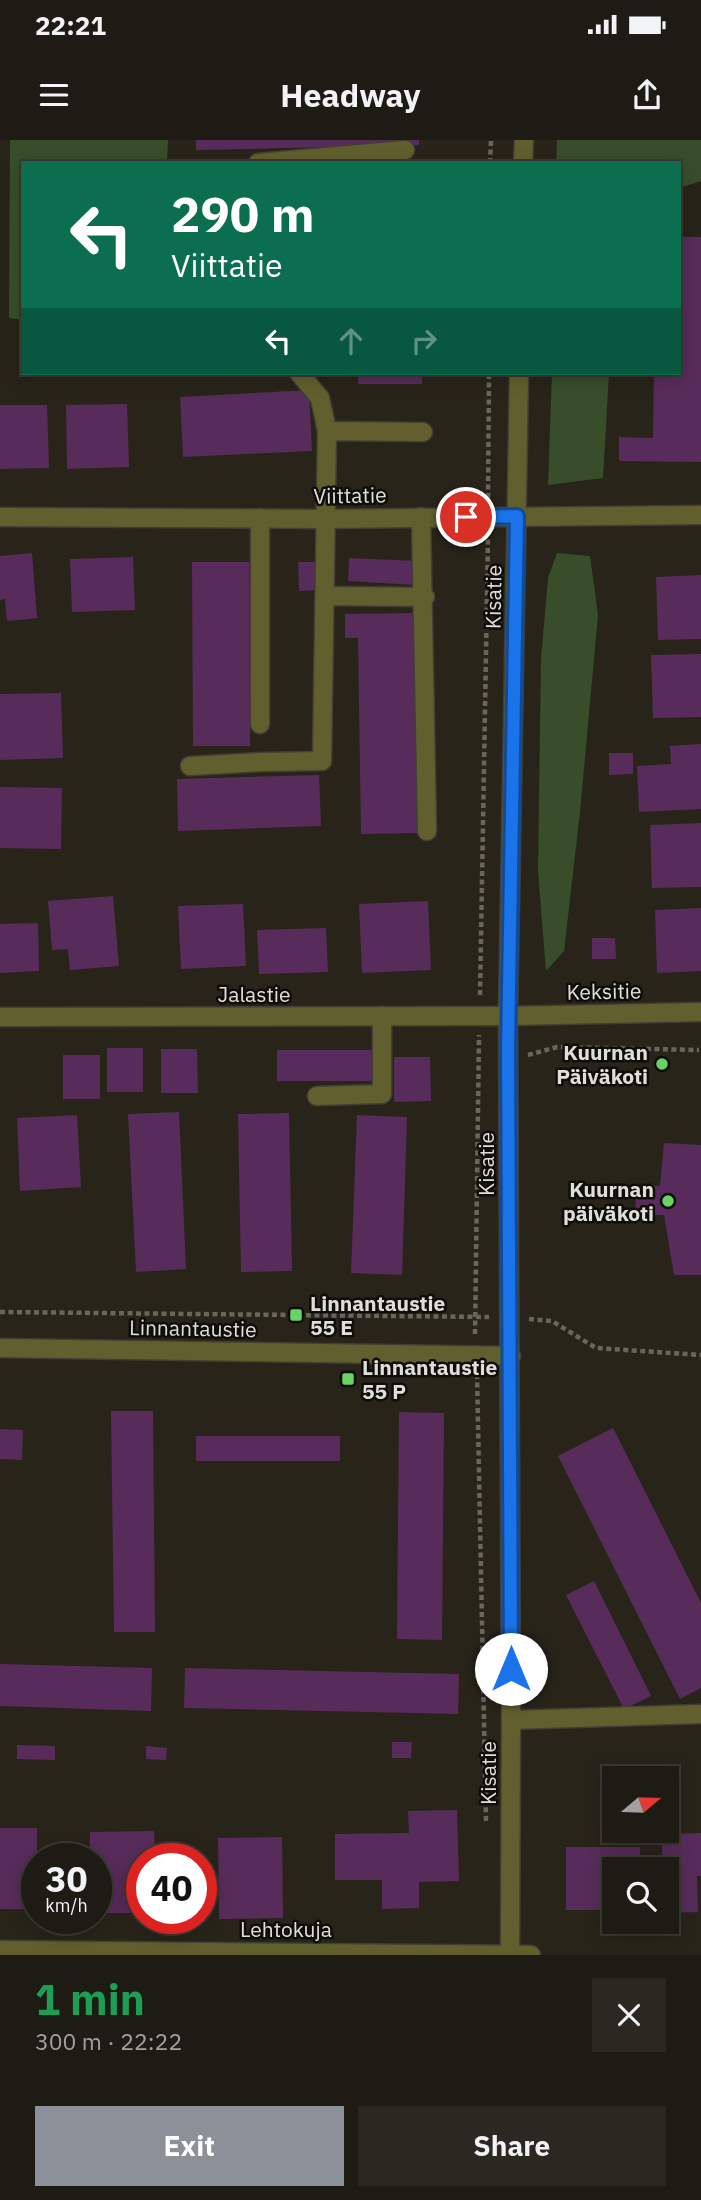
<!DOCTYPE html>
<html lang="en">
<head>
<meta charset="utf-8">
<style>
  :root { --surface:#1e1b14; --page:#2b2822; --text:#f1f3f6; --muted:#a1a1a0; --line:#3c3934; --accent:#8c9099 }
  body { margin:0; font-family:"IBM Plex Sans",sans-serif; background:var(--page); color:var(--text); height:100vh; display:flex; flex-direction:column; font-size:26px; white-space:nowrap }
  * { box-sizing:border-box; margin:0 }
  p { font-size:23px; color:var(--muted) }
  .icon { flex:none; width:38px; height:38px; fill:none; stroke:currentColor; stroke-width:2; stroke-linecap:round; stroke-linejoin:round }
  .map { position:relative; height:1815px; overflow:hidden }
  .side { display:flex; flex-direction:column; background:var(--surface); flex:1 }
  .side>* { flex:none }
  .banner { position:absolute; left:21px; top:21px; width:660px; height:214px; border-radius:0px; box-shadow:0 4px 18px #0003,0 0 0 2px var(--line); background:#0b6e4f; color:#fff; overflow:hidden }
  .needle { width:46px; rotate:71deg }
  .controls { position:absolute; left:602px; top:1626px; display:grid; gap:14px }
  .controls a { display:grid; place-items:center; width:77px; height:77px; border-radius:0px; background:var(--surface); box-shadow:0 4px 18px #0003,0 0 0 2px var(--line); font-size:35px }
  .speed { position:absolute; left:21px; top:1703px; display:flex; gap:14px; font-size:35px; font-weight:700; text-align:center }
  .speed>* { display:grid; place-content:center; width:91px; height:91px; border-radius:50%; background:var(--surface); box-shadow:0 4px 18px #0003,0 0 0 2px var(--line); line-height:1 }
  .speed small { font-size:18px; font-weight:400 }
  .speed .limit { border:10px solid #d22; background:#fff; color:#111 }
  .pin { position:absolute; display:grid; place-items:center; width:60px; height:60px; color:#fff; margin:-30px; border:4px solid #fff; border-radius:50%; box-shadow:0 2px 7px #0007 }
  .me { position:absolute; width:77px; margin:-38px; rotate:0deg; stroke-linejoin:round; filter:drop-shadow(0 0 5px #0008) }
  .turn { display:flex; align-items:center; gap:24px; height:147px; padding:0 35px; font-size:32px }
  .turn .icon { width:91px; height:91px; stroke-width:2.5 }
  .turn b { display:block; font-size:49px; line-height:60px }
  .lanes { display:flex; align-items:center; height:66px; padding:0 35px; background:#0003; justify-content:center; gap:35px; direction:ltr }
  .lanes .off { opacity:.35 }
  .round { display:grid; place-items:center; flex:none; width:74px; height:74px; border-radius:0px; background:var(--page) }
  .head { display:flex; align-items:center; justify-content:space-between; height:119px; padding:0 35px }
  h1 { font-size:42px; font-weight:700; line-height:52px; color:#1e9e55 }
  .cta { display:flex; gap:14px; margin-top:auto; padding:14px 35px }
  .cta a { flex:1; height:80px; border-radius:0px; background:var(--accent); color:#fff; font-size:28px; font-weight:700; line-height:80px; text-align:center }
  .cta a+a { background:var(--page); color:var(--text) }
  .status { display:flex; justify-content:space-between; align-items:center; height:49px; padding:0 35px; background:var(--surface); direction:ltr }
  .status svg { height:19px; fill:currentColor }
  header { display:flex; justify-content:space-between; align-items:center; height:91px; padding:0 35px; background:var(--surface); font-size:32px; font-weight:700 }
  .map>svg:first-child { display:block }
  .green { fill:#384e2a }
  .building { fill:#572c5a }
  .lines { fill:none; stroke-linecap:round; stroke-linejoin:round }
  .minor-casing { stroke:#423e35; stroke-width:21 }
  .path { stroke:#69665e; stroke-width:4.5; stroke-dasharray:5 3.5; stroke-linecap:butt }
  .minor { stroke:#625f2e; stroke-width:18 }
  .route-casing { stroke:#114b97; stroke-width:18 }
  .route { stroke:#1a73e8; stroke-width:12 }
  .poi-dot { fill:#69d464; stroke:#0f0d09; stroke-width:2.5 }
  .labels { text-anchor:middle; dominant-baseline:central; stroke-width:5; stroke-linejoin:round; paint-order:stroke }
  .street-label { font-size:21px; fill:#e0ded8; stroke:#0f0d09 }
  .poi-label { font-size:21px; font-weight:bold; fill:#e0ded8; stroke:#0f0d09; text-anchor:end }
</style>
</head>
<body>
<div class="status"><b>22:21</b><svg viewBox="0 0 49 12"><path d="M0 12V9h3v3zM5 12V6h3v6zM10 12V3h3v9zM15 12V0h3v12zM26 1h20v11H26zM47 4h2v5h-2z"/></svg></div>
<header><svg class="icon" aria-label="menu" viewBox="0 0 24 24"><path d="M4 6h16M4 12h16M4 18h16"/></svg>Headway<svg class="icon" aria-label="share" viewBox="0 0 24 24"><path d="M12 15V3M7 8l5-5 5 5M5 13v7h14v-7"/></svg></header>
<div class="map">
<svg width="701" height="1815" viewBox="0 0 701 1815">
  <rect width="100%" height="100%" fill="#28241a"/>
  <g class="green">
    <polygon points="10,0 168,0 167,23 23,23 23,180 9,178"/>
    <polygon points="557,0 701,0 701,41 679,48 679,23 556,23"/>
    <polygon points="552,233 609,233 603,338 548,345"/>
    <polygon points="557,413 590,416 598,475 580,672 564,811 546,831 538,731 541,519 548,438"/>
  </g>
  <g class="building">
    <polygon points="196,0 419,0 419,5 196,10"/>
    <polygon points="679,97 701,97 701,322 619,321 619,297 653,298 654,233 679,233"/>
    <rect x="358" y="233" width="64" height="11"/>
    <polygon points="309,250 312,311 183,317 180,257"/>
    <polygon points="127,264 129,327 67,329 66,265"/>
    <polygon points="0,265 47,265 49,328 0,329"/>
    <polygon points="32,413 37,478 7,481 5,459 0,460 0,416"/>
    <polygon points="133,417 135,470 72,472 70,419"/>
    <polygon points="349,418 417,421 416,445 348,441"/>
    <polygon points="192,422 249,422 250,606 193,606"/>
    <polygon points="298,422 317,422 318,450 299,451"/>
    <polygon points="701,435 701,499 658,500 656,437"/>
    <polygon points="415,473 418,693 361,694 358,498 345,498 345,474"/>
    <polygon points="701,514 701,577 653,578 651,515"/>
    <polygon points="61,553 63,618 0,620 0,554"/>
    <polygon points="701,604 701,669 639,672 637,626 671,624 670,606"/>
    <polygon points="609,613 633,613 633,634 609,635"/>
    <polygon points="319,635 321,686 178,691 177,639"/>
    <polygon points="0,647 62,648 61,709 0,708"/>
    <polygon points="701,683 701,747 652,748 650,685"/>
    <polygon points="113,756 119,826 70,830 68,809 52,810 48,761"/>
    <polygon points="428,761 431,830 362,833 359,764"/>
    <polygon points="243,764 246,826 181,829 178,766"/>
    <polygon points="701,768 701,831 657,833 655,770"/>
    <polygon points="38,783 39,831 0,833 0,784"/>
    <polygon points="326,788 328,832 259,834 257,790"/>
    <polygon points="592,798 615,798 616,819 592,819"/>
    <rect x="107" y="908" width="36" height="44"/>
    <polygon points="161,909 197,909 198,953 161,953"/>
    <rect x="277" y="910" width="96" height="31"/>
    <rect x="63" y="915" width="37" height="44"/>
    <polygon points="394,917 430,917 431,961 394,962"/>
    <polygon points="179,972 186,1129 136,1132 128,974"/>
    <polygon points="289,973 292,1131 241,1132 238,974"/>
    <polygon points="77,975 81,1047 20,1051 17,978"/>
    <polygon points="357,975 407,977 402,1135 351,1133"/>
    <polygon points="664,1003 701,1005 701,1135 674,1135 664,1075 636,1076 635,1045 660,1046"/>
    <polygon points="111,1271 153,1271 155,1492 114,1492"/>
    <polygon points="399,1272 444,1273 442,1500 397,1499"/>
    <polygon points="613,1288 701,1463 701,1548 680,1559 558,1316"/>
    <polygon points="0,1289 23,1290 22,1320 0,1319"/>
    <rect x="196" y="1296" width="144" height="25"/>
    <polygon points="594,1441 651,1556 624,1569 566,1455"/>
    <polygon points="0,1524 152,1528 151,1571 0,1566"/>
    <polygon points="185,1528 459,1534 458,1574 184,1568"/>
    <polygon points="392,1602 412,1602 411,1618 392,1618"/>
    <polygon points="17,1605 55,1606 55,1620 17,1619"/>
    <polygon points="146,1606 167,1608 166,1620 146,1619"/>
    <polygon points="457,1670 459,1741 419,1742 419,1768 382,1769 382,1740 335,1740 335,1694 409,1693 408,1671"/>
    <rect x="0" y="1688" width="37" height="81"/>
    <polygon points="154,1691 155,1718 142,1718 142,1773 96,1773 96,1718 90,1718 90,1692"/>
    <polygon points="701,1693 701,1736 697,1736 698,1772 667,1773 667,1729 662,1729 662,1694"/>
    <polygon points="282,1697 283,1778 219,1779 218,1698"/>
    <polygon points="566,1707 640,1707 640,1729 614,1729 614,1770 566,1770"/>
  </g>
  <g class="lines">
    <g class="minor-casing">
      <g id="minor">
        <polyline points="258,23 405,10"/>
        <polyline points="523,23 524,0"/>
        <polyline points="299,233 320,258 327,291"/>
        <polyline points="0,377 325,379 701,375"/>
        <polyline points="421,377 427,691"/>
        <polyline points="260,378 260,584"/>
        <polyline points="325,456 425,457"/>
        <polyline points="190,626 262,622 322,621 327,291 423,292"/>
        <polyline points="0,877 508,876 701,872"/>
        <polyline points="317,956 382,954 382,876"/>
        <polyline points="0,1208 511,1216"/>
        <polyline points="511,1580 701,1574"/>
        <polyline points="0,1810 531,1815"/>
        <polyline points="510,1815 511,1580 508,876 519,233"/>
      </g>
    </g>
    <g class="path">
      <polyline points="490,23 491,0"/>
      <polyline points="488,358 489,233"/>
      <polyline points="480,855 488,398"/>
      <polyline points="528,915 557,907 699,910"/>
      <polyline points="0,1172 489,1177"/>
      <polyline points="529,1179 552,1181 596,1208 701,1215"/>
      <polyline points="475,1194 479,895"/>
      <polyline points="477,1234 486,1681"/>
    </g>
    <use href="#minor" class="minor"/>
  </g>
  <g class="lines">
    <g class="route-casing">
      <polyline id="route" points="466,377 517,376 508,908 511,1529"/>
    </g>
    <use href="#route" class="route"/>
  </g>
  <g class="poi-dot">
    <circle cx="662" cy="924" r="7"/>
    <circle cx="668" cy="1061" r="7"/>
    <rect x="289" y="1168" width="14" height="14" rx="3.5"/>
    <rect x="341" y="1232" width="14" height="14" rx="3.5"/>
  </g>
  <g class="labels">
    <g class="street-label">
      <text transform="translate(350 355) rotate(-1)">Viittatie</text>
      <text transform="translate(493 457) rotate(-89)">Kisatie</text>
      <text transform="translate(604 851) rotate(-1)">Keksitie</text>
      <text x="254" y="854">Jalastie</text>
      <text transform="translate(486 1024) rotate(-90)">Kisatie</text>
      <text transform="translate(193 1188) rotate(1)">Linnantaustie</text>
      <text transform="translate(488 1633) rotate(-90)">Kisatie</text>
      <text x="286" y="1789">Lehtokuja</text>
    </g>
    <g class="poi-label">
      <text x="648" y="912">Kuurnan<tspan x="648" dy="24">Päiväkoti</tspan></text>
      <text x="654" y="1049">Kuurnan<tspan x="654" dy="24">päiväkoti</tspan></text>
      <text x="310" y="1163" text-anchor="start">Linnantaustie<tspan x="310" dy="24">55 E</tspan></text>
      <text x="362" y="1227" text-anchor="start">Linnantaustie<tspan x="362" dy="24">55 P</tspan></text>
    </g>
  </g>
</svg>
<div class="controls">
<a><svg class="needle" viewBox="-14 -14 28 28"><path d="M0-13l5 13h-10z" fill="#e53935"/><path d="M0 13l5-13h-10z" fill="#a1a1a0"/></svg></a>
<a><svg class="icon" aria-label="search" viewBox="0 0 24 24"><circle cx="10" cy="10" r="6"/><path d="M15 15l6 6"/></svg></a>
</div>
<div class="speed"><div>30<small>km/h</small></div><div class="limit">40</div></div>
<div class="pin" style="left:466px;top:377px;background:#d93025"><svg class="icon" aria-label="arrive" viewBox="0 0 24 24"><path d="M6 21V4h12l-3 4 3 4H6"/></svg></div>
<svg class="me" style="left:511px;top:1529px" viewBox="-20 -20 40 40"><circle r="19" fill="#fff"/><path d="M0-13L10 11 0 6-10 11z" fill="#1a73e8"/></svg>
<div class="banner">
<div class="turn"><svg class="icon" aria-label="left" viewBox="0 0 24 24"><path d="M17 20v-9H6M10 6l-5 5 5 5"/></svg><div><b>290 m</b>Viittatie</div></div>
<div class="lanes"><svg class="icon" aria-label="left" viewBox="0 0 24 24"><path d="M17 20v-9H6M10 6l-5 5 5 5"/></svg><svg class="icon off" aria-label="ahead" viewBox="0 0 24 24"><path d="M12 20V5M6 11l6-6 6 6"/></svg><svg class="icon off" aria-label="right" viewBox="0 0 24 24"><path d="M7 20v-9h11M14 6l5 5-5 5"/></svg></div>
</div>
</div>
<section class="side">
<div class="head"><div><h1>1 min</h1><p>300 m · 22:22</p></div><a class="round"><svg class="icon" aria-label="close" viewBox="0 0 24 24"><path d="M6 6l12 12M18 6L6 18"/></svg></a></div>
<div class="cta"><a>Exit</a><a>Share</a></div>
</section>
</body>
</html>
